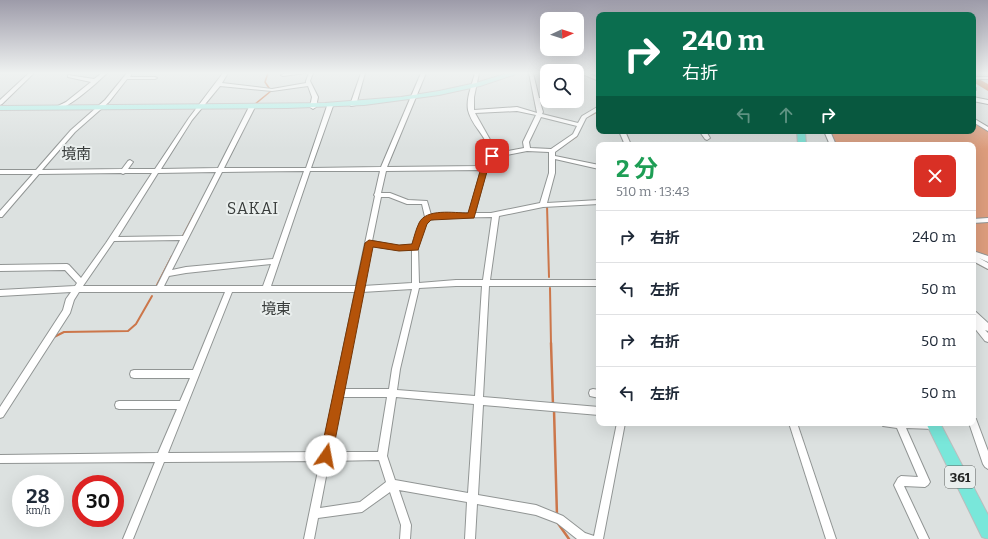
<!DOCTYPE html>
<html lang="ja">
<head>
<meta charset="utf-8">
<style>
  :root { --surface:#fff; --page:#f2f2f3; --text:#1f2937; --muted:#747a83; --line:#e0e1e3 }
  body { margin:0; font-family:Bitter,"Noto Sans JP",serif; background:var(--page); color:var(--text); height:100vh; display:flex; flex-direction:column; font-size:15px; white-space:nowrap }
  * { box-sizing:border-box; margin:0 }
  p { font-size:13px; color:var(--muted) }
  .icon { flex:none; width:22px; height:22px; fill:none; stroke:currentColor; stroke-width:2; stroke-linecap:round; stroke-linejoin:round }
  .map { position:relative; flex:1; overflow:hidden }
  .side { position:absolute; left:596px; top:142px; width:380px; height:284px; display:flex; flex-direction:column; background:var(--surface); border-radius:8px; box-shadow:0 4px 16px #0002 }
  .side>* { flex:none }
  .banner { position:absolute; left:596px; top:12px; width:380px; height:122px; border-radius:8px; box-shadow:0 4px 16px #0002; background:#0b6e4f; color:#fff; overflow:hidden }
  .needle { width:26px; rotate:87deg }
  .buttons { position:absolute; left:540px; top:12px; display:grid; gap:8px }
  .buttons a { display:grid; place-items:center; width:44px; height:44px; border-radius:8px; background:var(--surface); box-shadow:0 4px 16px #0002; font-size:20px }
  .speed { position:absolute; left:12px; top:475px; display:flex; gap:8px; font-size:20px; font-weight:700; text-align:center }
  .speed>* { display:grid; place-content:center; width:52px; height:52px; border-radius:50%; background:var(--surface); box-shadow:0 4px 16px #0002; line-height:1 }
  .speed small { font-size:10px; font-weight:400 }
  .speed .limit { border:6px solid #d22; background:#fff; color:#111 }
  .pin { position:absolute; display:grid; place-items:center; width:34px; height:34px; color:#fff; margin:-17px; border-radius:8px; box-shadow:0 2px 6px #0006 }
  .me { position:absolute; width:44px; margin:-22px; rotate:12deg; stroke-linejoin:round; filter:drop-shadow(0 0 3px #0008) }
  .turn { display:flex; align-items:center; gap:14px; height:84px; padding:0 20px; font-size:18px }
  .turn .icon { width:52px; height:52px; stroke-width:2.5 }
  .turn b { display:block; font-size:28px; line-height:34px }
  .lanes { display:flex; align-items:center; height:38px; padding:0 20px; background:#0003; justify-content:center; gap:20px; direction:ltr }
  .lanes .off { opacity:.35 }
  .round { display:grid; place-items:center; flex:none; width:42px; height:42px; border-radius:8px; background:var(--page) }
  .head { display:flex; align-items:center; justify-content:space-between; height:68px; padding:0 20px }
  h1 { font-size:24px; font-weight:700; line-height:30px; color:#1e9e55 }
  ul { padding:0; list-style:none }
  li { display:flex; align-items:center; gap:12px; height:52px; padding:0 20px; border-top:1px solid var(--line) }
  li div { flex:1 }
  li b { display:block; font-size:15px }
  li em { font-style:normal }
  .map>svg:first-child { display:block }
  .green { fill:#dd9d7d }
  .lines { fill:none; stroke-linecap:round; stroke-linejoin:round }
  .stream-far2 { stroke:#cc764a; stroke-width:1.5 }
  .stream-far1 { stroke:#cc764a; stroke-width:2 }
  .stream { stroke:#cc764a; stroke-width:2.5 }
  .river { fill:#cc764a; fill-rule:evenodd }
  .minor-casing { stroke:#919594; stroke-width:2 }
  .major-casing { stroke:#bcbdbd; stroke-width:2 }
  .highway-casing { stroke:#bcbdbd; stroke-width:2 }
  .minor { fill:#fff; fill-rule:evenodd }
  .major { fill:#aff1e9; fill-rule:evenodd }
  .highway { fill:#79e7da; fill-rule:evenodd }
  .route { fill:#b45309; stroke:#753606 }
  .labels { text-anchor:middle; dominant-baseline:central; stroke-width:4; stroke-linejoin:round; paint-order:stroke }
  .shield { fill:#e9eeed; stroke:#5d605f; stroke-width:1 }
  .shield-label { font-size:13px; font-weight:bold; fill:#212322 }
  .neighbourhood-label { font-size:15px; fill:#393d3c; stroke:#e9eeed }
  .quarter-label { font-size:16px; letter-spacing:1px; fill:#393d3c; stroke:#e9eeed }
</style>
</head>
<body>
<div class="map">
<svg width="988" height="539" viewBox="0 0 988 539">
  <rect width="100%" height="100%" fill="#dce1e0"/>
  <polygon class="green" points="973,121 988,130 988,270 973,262 973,145 830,145 825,131 973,131"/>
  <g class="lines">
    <g class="stream-far2">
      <polyline points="254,105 271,91 265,82 268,73"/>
      <polyline points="587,117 599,111"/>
      <polyline points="567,143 576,137 579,131"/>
    </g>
    <g class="stream-far1">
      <polyline points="547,205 549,277"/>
      <polyline points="182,238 195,213"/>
      <polyline points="157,285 172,256"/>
      <polyline points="550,288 551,344"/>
      <polyline points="54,337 64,332 128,331 136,324 152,296"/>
    </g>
    <g class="stream">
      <polyline points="551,343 553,406"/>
      <polyline points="554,410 557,516"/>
      <polyline points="557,522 569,539"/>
    </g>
    <polygon class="river" points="973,76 988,84 988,91 973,82"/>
    <g class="minor-casing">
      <g id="minor">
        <polygon points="29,73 34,73 2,104 0,105 0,100"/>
        <path d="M 102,73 L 107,73 C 98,82 67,110 56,109 L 56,107 L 66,102 L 91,82 L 68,77 L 68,75 L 94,79 Z"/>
        <path d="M 127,73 L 132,73 L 130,77 L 155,77 L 157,78 L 155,79 L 127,79 L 109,102 L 75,132 L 42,170 L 122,169 L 128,161 L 130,160 L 133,162 L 128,169 L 155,169 L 189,118 L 223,73 L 228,73 L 222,83 L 272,89 L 306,83 L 306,81 L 309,73 L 313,73 L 310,81 L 318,97 L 316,107 L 313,109 L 310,107 L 312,97 L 308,86 L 272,91 L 220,86 L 192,120 L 161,169 L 218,168 L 249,107 L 252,105 L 255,107 L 224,168 L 306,168 L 327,106 L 330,104 L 333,106 L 311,168 L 381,167 L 421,73 L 426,73 L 387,167 L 482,166 C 498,139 474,134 468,110 C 466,98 472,85 475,73 L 479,73 L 474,97 L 474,110 L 517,107 L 537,113 L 529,73 L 533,73 L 539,98 L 547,98 L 547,101 L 549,101 L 540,102 L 543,112 L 542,114 L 578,123 L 582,116 L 599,106 L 599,110 L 586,118 L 577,136 L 555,152 L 555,156 L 599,165 L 599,169 L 555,159 L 555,173 L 547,203 L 599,200 L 599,204 L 543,207 L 499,216 L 490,280 L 599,280 L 599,286 L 489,286 L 483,397 L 599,407 L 599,415 L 483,405 L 478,495 L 536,505 L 563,516 L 585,533 L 594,536 L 617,423 L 625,423 L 603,539 L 577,539 L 557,523 L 536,515 L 477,504 L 475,539 L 465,539 L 467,502 L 399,490 L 411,525 L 410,539 L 400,539 L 401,525 L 390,492 L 362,512 L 318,518 L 314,539 L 304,539 L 320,461 L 164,462 L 133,539 L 123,539 L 155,462 L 0,463 L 0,455 L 158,453 L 177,409 L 119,409 L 116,408 L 115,405 L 116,402 L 119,401 L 180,401 L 190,378 L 134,378 L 131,377 L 130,374 L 131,371 L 134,370 L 193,370 L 225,292 L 79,292 L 74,300 L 70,313 L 3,417 L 0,418 L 0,407 L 63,310 L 66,299 L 71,292 L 0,296 L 0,290 L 75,286 L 77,283 L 65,270 L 0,271 L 0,265 L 67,264 L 69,265 L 81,278 L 106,243 L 152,173 L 125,173 L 123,174 L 121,173 L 39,174 L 2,217 L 0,217 L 0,211 L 33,174 L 0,174 L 0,170 L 36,170 L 71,130 L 105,100 ZM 517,111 L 536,115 L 523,142 L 524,148 L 493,154 L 493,145 L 475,113 ZM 541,117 L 577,126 L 573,134 L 551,149 L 530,148 L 529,142 ZM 527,151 L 549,152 L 549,173 L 540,203 L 491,213 L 475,213 L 487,168 L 492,158 ZM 481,170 L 469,213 L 438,214 L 431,215 L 427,201 L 408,200 L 390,193 L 381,193 L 386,171 ZM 304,171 L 273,259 L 186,267 L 172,270 L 222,172 ZM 310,171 L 380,171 L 375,193 L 374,195 L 375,196 L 356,286 L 271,286 ZM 216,172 L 183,236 L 118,237 L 158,173 ZM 381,197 L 389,197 L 407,204 L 422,204 L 425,217 L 420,223 L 412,245 L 399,246 L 372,241 ZM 492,217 L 483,280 L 456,280 L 419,283 L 418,247 L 426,224 L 430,220 L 438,218 ZM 180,240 L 157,286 L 83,286 L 114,241 ZM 371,246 L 399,250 L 412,250 L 412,283 L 363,286 ZM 271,264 L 263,286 L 164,286 L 169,276 L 186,273 ZM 456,286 L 482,286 L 475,396 L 397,390 L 400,369 L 419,288 ZM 412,289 L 392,369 L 389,389 L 343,389 L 362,292 ZM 232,292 L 355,292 L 322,452 L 168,453 ZM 342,397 L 387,397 L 378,452 L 331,452 ZM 396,397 L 474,404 L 468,493 L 395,480 L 387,456 ZM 379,460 L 386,482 L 360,502 L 320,508 L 329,461 Z"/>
        <polygon points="286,73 305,73 283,76 281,75"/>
        <polygon points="361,73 365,73 356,105 351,106 350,105"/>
        <polygon points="580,73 587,73 599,78 599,81"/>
        <rect x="973" y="77" width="15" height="2"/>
        <polygon points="973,87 976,88 976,90 973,90"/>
        <polygon points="973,97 988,100 988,104 973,101"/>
        <polygon points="563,101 571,101 580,105 575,106"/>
        <polygon points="973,118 988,127 988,131 973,122"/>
        <polygon points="619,131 625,131 631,145 625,145"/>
        <polygon points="701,131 721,131 718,133 707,133 710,138 707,140 705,139 700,132"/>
        <polygon points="824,131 830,131 836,145 830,145"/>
        <polygon points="988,218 988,222 973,223 973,219"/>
        <polygon points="973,251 988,256 988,262 979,258 988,263 988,269 973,261"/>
        <polygon points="973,311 976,312 988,323 988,331 985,330 988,333 988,342 985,341 973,326"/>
        <polygon points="593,389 599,390 599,398 590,396 589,393 590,390"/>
        <polygon points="973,418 976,419 988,451 988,469 985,467 983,464 969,423 973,423"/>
        <polygon points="789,423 797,423 836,539 826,539"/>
        <polygon points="882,423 938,423 938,425 937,428 934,429 906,428 930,482 928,485 925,487 904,486 929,539 919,539 894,485 898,478 901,476 918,477 897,428 883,426"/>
      </g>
    </g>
    <g class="major-casing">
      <polygon id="major" points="508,73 519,73 480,86 439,95 364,105 287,108 0,110 0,106 325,103 401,97 439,91 476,83"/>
    </g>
    <g class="highway-casing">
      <g id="highway">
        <polygon points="797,131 805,131 806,145 798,145"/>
        <polygon points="926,423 940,423 988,515 988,539 982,537"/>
      </g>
    </g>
    <use href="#minor" class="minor"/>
    <use href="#major" class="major"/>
    <use href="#highway" class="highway"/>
  </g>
  <linearGradient id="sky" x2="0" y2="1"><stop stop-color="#9d9ba9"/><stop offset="0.49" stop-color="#eff2f1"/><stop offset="1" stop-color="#eff2f1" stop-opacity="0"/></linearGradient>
  <rect width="988" height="149" fill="url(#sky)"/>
  <path class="route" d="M 489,154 L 496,156 L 488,168 L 474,218 L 431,220 L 427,224 L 418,250 L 399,251 L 373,247 L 332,456 L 330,460 L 326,462 L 322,460 L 320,456 L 365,243 L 369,240 L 399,245 L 412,244 C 414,237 416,229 419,223 C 426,208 454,213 468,213 L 481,168 Z"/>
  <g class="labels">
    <rect class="shield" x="945" y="466" width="30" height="22" rx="3"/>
    <g class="shield-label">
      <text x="960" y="477">361</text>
    </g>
    <g class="neighbourhood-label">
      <text x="76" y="154">境南</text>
      <text x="276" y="309">境東</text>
    </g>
    <g class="quarter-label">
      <text x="253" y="208">SAKAI</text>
    </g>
  </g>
</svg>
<div class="buttons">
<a><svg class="needle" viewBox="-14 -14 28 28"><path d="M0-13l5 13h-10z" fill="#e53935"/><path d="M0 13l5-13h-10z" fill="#747a83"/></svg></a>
<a><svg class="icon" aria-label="search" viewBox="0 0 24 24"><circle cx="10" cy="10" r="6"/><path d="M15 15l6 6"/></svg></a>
</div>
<div class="speed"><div>28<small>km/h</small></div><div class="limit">30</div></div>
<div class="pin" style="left:492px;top:156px;background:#d93025"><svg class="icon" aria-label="arrive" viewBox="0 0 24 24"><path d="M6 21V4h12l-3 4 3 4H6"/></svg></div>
<svg class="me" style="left:326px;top:456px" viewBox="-20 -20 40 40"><circle r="19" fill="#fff"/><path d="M0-13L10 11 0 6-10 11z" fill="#b45309"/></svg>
<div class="banner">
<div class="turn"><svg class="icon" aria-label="right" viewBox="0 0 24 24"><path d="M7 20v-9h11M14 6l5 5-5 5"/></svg><div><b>240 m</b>右折</div></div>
<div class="lanes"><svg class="icon off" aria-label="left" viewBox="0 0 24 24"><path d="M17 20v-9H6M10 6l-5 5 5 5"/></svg><svg class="icon off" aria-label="ahead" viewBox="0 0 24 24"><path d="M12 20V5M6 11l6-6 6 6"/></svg><svg class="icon" aria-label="right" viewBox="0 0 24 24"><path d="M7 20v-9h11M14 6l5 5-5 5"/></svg></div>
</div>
<section class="side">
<div class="head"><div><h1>2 分</h1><p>510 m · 13:43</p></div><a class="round" style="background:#d93025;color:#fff"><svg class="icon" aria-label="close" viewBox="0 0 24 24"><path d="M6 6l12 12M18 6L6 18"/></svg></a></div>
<ul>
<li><svg class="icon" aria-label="right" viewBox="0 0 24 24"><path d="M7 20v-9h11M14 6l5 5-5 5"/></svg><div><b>右折</b></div><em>240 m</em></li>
<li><svg class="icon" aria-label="left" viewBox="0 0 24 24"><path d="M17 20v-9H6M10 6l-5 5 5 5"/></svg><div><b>左折</b></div><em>50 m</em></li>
<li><svg class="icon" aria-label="right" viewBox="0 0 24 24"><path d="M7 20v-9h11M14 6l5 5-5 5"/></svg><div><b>右折</b></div><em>50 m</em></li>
<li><svg class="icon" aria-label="left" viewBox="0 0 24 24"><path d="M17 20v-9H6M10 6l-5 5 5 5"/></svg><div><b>左折</b></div><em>50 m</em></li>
</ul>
</section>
</div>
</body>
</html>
